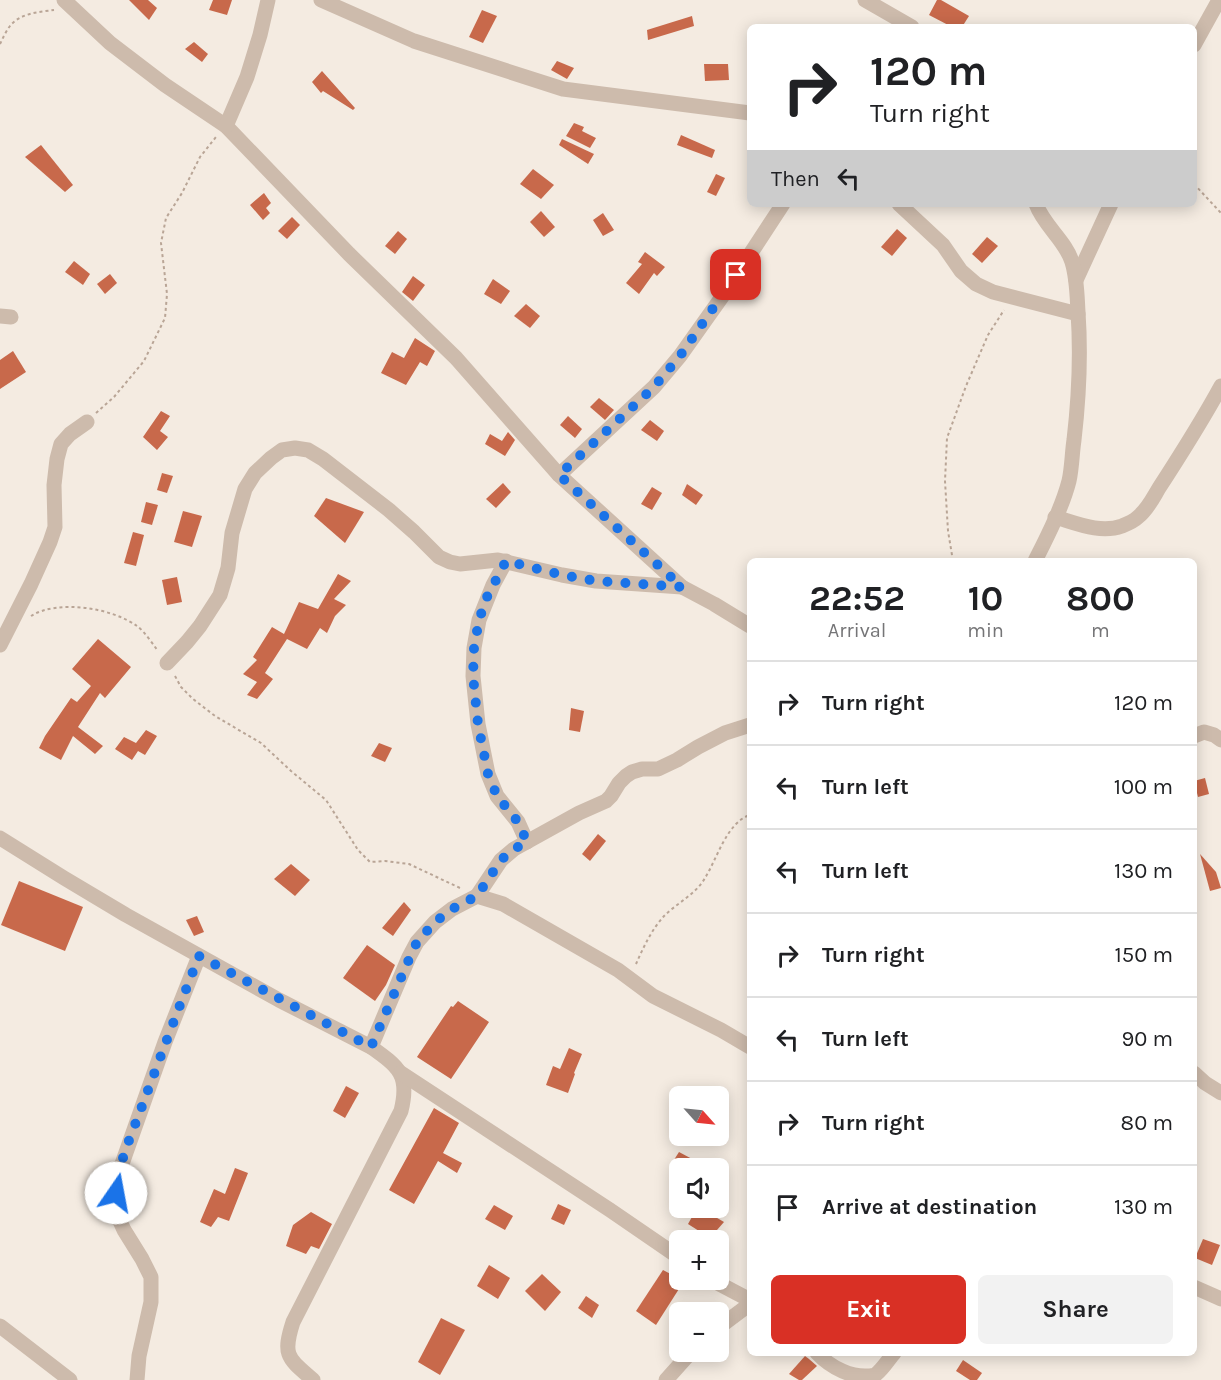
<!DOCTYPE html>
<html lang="en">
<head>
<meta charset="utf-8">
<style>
  :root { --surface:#fff; --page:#f2f2f2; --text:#202124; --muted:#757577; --line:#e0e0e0; --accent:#d93025 }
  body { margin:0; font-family:Karla,sans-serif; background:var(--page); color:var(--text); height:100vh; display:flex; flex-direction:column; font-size:22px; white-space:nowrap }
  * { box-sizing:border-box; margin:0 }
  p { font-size:20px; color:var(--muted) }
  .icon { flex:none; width:33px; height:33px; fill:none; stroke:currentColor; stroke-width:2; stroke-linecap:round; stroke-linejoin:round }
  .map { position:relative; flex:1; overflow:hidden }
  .drawer { position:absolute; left:747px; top:558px; width:450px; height:798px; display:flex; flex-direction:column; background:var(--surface); border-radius:9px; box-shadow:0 3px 15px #0003 }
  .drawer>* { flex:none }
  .guide { position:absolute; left:747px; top:24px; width:450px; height:183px; border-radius:9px; box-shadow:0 3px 15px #0003; background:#fff; color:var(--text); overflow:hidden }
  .needle { width:39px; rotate:117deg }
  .tools { position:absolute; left:669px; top:1086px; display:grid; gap:12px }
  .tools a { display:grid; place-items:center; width:60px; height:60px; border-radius:9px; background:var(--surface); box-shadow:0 3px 15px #0003; font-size:30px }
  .pin { position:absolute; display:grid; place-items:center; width:51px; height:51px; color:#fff; margin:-26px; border-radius:12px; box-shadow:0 3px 9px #0006 }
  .me { position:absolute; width:66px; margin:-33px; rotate:12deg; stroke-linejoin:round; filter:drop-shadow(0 0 4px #0008) }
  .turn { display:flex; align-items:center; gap:21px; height:126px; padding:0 24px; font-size:27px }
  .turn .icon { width:78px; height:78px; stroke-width:2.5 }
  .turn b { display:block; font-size:42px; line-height:51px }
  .then { display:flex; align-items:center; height:57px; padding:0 24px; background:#0003; gap:12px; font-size:22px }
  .eta { display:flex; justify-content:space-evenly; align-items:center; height:102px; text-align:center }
  .eta b { font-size:36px; font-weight:700; line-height:42px }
  .button { display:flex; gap:12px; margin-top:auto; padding:12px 24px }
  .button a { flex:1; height:69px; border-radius:9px; background:var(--accent); color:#fff; font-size:24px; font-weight:700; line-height:69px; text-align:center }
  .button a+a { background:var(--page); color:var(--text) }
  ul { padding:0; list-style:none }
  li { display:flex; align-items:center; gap:18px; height:84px; padding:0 24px; border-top:2px solid var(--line) }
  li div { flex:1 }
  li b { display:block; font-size:22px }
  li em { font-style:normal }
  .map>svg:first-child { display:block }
  .building { fill:#c8694b }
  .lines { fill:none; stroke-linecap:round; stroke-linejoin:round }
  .path { stroke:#b9a596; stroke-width:2; stroke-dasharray:3 3; stroke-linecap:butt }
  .minor { stroke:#cdbbac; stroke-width:15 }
  .route { stroke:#1a73e8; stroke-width:10; stroke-dasharray:0 18 }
</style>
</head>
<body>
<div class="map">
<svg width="1221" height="1380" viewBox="0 0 1221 1380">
  <rect width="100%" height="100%" fill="#f4ebe1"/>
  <g class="building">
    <polygon points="129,0 148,0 157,8 149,20"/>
    <polygon points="213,0 232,0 227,15 209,10"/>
    <polygon points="937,0 941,0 969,16 962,27 952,27 929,15"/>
    <polygon points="482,10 497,16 483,43 469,37"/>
    <polygon points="692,16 694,26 648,40 647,30"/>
    <polygon points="194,42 208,54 202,62 185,49"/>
    <polygon points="557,61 574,68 567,79 551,70"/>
    <polygon points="704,64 728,64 729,80 705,81"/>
    <polygon points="322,71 355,108 353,110 323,91 321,93 312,82"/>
    <polygon points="574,123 584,127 582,131 596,138 590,148 566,136"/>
    <polygon points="681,135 715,150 712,158 677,145"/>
    <polygon points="562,139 594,154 588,164 559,145"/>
    <polygon points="41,145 73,185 65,192 25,157"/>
    <polygon points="533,169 554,185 541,199 520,184"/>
    <polygon points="716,174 725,178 716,196 707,192"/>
    <polygon points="264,193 271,203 266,208 270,213 263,220 250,205"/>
    <polygon points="541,211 555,227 544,237 530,222"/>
    <polygon points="603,213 614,230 603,236 593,220"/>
    <polygon points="292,217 300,225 287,239 278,231"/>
    <polygon points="897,229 907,238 892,256 881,247"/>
    <polygon points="398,231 407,239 395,254 385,246"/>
    <polygon points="987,237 998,246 982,263 972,254"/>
    <polygon points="645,252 665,267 657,276 654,273 639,294 626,283 642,264 638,262"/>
    <polygon points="74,261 90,274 83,285 65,272"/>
    <polygon points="110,274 117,283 105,294 97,284"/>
    <polygon points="413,276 425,285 413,301 402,292"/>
    <polygon points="493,279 510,291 501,304 484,294"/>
    <polygon points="526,304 540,316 530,328 514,316"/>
    <polygon points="415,338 435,351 427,366 420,362 406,385 381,373 392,352 404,358"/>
    <polygon points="13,351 26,372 0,389 0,360"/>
    <polygon points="599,398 614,410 605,420 590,407"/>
    <polygon points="161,411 170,416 160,431 168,437 157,450 143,437"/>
    <polygon points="568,416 582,429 575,438 560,425"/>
    <polygon points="650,420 664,431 657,441 641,430"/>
    <polygon points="508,432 515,440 505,456 485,444 490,434 502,441"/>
    <polygon points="162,473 173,476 167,493 157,490"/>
    <polygon points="503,483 511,492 496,508 486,499"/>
    <polygon points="687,484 703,495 696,505 682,495"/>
    <polygon points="652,487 662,493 652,510 641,504"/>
    <polygon points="326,498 364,512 345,543 314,516"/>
    <polygon points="146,502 158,505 152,525 141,522"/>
    <polygon points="183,511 202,516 192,547 174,542"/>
    <polygon points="133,532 144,535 136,566 124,563"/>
    <polygon points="338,574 351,581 334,599 346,605 335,616 327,633 320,628 307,649 287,639 265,673 273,679 257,699 247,695 257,682 243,674 257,660 253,657 272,627 284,634 299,602 318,609"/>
    <polygon points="177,577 182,602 167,605 162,580"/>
    <polygon points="98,639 131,667 105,698 100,693 78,727 103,746 95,754 73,736 61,760 39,748 45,736 71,698 77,702 91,686 72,669"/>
    <polygon points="571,708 584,711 580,732 569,730"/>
    <polygon points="146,730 157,736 145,755 138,751 132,760 115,749 124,737 136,743"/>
    <polygon points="379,743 392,748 385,762 371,756"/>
    <polygon points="1205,778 1209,794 1198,797 1194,781"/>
    <polygon points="598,834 606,841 590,861 582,854"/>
    <polygon points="1200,854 1216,872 1221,888 1210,891"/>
    <polygon points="291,864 310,880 295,896 274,879"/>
    <polygon points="19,881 83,907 65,951 1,925"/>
    <polygon points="404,902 411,910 393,936 382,928"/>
    <polygon points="197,916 204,932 194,936 186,920"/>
    <polygon points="367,945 395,965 386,985 375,1001 343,978"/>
    <polygon points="458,1001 489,1022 451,1079 417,1057 451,1006 453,1007"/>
    <polygon points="569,1048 582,1054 574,1073 575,1074 568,1093 546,1085 553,1066 560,1069"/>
    <polygon points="346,1086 359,1093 345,1118 333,1111"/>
    <polygon points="434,1108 459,1123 443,1153 462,1163 457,1173 438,1161 414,1204 389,1190"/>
    <polygon points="679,1152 709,1168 682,1168 672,1163"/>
    <polygon points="235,1168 248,1173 229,1221 218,1217 211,1227 200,1222 214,1189 225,1194"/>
    <polygon points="558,1204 571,1210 564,1225 551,1219"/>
    <polygon points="494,1205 513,1216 505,1230 485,1219"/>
    <polygon points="697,1208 700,1208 724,1222 710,1238 688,1224"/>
    <polygon points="311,1212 332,1224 319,1249 311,1246 306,1254 286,1246 293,1225"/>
    <polygon points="1203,1239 1220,1245 1212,1265 1195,1258"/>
    <polygon points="489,1265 510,1278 498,1299 477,1286"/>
    <polygon points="663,1270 684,1281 656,1325 636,1311"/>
    <polygon points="542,1274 561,1292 545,1311 525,1291"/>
    <polygon points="586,1296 599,1305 592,1318 578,1308"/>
    <polygon points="441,1318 465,1330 440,1375 418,1362"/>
    <polygon points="805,1356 809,1359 817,1366 802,1380 799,1380 789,1374"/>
    <polygon points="963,1360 982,1373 977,1380 970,1380 956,1371"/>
  </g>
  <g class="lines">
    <g class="path">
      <path d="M 0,44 C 3,38 6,31 10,26 C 20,13 39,12 54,10"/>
      <polyline points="1194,184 1221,213"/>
      <polyline points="96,413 114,397 144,361 165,318 167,294 161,243 166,218 182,193 200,157 216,137"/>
      <polyline points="953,561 948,531 945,481 947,438 966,386 988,335 1004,310"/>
      <path d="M 31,616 C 58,599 112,608 137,626 C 145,632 152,643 158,651"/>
      <polyline points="175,676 181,687 193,699 215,716 261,743 291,771 326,800 358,850 370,862 385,861 409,864 460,888"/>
      <path d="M 636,964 C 643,948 652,929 664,916 C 677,903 696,894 705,878 C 717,859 727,822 750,815"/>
    </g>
    <g class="minor">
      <polyline points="64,0 110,43 165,85 226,126 349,254 456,358 559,475 682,587 714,604 750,626"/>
      <polyline points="321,0 414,41 563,89 750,113"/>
      <polyline points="865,0 912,27"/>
      <polyline points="1194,45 1219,0"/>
      <polyline points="226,126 247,77 260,35 268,0"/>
      <polyline points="899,204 943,245 961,271 976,284 993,292 1078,314"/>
      <polyline points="1076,280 1111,204"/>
      <polyline points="0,316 11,317"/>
      <polyline points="559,475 654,387 680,356 724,294 783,204"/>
      <path d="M 1055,517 C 1076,523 1100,534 1122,526 C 1127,524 1134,521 1138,517 C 1148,509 1153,498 1159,488 C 1181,454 1202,421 1221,386"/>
      <polyline points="506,561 493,585 479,620 474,648 473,676 478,724 488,774 497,796 518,822 527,842"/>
      <path d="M 1035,561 C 1047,537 1062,508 1069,481 C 1072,468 1072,453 1074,440 C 1079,397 1081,355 1078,312 C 1077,295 1077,278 1072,262 C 1066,241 1044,226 1036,204"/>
      <polyline points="0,645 31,584 50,542 55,527 54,485 57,459 61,444 70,434 87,422"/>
      <polyline points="167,663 187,642 200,626 220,595 228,568 232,533 245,489 255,473 271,458 282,450 295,448 308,450 323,459 389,510 414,532 439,557 450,562 460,564 498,560 562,575 596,581 682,587"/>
      <polyline points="1194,736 1204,732 1214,735 1221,740"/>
      <path d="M 0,838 L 64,878 L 126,915 L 279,1000 L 371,1047 C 399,1067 410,1075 401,1111 L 293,1322 C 282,1356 288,1358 313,1380"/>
      <polyline points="477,896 501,860 514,849 579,813 606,801 611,796 619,783 626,776 632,772 642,769 658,769 677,760 698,747 725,733 750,725"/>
      <polyline points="371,1047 409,957 417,942 435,922 452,909 477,896 503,904 618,970 653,996 721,1030 750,1047"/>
      <polyline points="401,1073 610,1210 680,1258"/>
      <polyline points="1194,1073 1205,1083 1221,1093"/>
      <polyline points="712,1280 750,1300"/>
      <polyline points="1194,1287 1221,1299"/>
      <polyline points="0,1326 70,1380"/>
      <polyline points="718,1328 750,1304"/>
      <path d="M 817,1353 C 830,1367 853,1380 875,1375 C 882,1370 888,1360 894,1353"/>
      <polyline points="137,1380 139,1356 151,1302 151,1277 142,1259 124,1230 114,1208 117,1178 165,1042 199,956"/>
      <polyline points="666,1380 691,1352"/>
    </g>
  </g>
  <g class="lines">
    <path class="route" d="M 116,1193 C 118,1164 131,1136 141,1109 C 160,1058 179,1007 199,956 L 371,1047 L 410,957 L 417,942 L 435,922 L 452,909 L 477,896 L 501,860 L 514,849 L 527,842 L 518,822 L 497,796 L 488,774 L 478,724 L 473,676 L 474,648 L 479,620 L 487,597 L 506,561 L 562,575 L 596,581 L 682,587 L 559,475 L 654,387 L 680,356 L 736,275"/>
  </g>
</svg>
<div class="tools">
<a><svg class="needle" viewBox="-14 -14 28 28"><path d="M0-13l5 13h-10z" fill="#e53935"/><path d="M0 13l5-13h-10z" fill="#757577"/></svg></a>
<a><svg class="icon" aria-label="sound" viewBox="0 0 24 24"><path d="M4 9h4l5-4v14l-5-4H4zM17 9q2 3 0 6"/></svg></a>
<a>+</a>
<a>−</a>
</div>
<div class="pin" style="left:736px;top:275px;background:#d93025"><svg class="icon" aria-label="arrive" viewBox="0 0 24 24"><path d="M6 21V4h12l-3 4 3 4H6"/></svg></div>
<svg class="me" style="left:116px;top:1193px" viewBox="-20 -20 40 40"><circle r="19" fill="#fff"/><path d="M0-13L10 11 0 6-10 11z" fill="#1a73e8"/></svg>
<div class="guide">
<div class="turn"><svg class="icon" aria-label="right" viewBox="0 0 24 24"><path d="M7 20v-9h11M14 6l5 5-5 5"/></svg><div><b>120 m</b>Turn right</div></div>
<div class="then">Then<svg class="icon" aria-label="left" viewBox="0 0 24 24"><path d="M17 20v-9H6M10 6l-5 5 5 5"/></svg></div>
</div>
<section class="drawer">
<div class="eta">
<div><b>22:52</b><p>Arrival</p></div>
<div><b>10</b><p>min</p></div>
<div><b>800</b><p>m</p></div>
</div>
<ul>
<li><svg class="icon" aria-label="right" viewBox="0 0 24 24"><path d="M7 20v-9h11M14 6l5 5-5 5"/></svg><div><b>Turn right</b></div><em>120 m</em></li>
<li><svg class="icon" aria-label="left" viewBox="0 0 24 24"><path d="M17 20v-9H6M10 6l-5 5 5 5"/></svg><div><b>Turn left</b></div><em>100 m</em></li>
<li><svg class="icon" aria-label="left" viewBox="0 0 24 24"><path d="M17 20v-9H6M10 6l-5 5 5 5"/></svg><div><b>Turn left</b></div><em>130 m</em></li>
<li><svg class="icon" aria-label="right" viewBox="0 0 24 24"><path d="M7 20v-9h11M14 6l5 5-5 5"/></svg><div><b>Turn right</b></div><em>150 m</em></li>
<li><svg class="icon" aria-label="left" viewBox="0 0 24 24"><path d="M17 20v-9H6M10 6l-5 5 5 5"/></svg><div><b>Turn left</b></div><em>90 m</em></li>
<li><svg class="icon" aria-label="right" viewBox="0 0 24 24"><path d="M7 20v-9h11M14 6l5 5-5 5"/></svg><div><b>Turn right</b></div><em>80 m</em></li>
<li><svg class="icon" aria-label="arrive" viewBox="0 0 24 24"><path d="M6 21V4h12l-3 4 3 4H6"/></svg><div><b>Arrive at destination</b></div><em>130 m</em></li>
</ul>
<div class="button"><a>Exit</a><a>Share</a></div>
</section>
</div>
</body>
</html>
